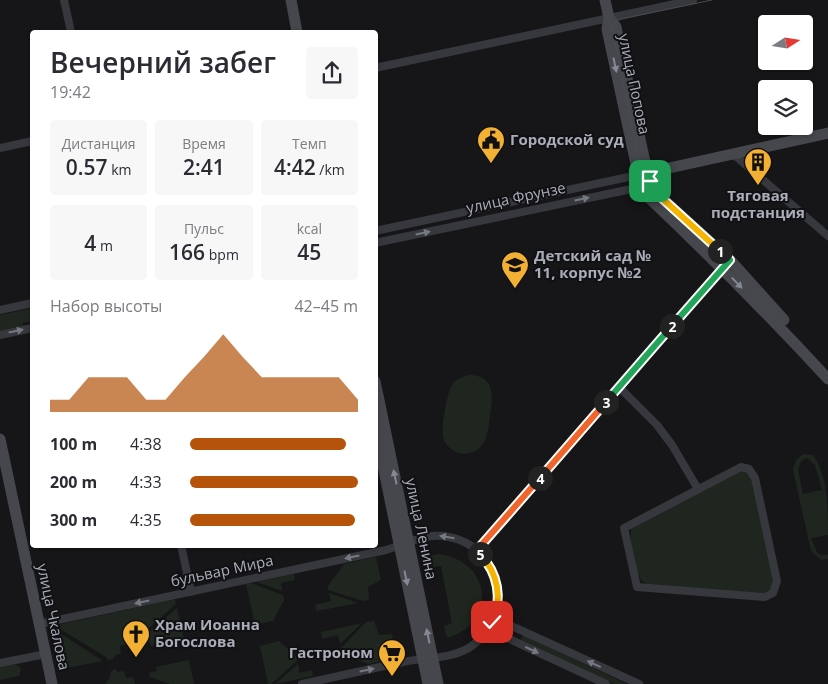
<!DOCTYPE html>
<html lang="ru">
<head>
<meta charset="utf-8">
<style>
  body { margin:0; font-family:"Open Sans",sans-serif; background:#f7f7f7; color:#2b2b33; height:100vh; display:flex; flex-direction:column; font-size:19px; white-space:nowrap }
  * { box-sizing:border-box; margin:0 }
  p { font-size:16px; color:#7c7c81 }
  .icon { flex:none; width:28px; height:28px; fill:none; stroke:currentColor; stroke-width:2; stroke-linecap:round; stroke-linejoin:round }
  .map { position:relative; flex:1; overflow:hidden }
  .panel { position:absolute; left:30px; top:30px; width:348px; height:518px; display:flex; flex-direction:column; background:#fff; border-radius:5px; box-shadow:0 1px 4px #0004 }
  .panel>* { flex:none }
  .needle { width:32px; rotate:78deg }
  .fabs { position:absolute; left:758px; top:15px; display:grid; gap:10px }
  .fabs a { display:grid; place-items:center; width:55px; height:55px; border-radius:5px; background:#fff; box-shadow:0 1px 4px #0004; font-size:25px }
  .pin { position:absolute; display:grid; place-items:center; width:42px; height:42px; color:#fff; margin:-21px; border-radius:10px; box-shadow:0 2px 8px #0006 }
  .km { position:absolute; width:25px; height:25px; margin:-12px; border-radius:50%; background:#222; color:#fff; font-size:14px; line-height:25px; text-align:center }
  .round { display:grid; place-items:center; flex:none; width:52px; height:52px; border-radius:5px; background:#f7f7f7 }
  .head { display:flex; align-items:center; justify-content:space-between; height:85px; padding:0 20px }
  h1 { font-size:28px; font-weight:600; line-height:38px }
  .metrics { display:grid; grid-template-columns:repeat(3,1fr); gap:8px; height:85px; padding:5px 20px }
  .metrics div { display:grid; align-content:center; border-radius:5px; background:#f7f7f7; text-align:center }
  .metrics b { font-size:21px; font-weight:600 }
  .metrics small { font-size:14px; font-weight:400 }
  .metrics p { font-size:14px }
  .chart { height:140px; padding:10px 20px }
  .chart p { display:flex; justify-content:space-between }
  .chart svg { width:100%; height:90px; margin-top:5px; fill:#b45309; opacity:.7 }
  ul { padding:0 20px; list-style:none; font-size:16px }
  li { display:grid; grid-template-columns:80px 60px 1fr; align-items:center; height:38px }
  li i { height:12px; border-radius:6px; background:#b45309 }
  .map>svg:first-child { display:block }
  .green { fill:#1e261f; fill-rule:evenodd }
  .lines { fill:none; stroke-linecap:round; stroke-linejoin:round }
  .street { stroke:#37383d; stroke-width:8 }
  .secondary { stroke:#45474d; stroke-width:11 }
  .tram { stroke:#4a4c52; stroke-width:1 }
  .oneway { fill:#858993 }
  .oneway2 { fill:#757881 }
  .split-1-casing { stroke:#fff; stroke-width:10 }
  .split-2-casing { stroke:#fff; stroke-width:10 }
  .split-3-casing { stroke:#fff; stroke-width:10 }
  .split-4-casing { stroke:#fff; stroke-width:10 }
  .split-5-casing { stroke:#fff; stroke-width:10 }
  .split-6-casing { stroke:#fff; stroke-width:10 }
  .split-1 { stroke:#f5b400; stroke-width:6 }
  .split-2 { stroke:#22a559; stroke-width:6 }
  .split-3 { stroke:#22a559; stroke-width:6 }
  .split-4 { stroke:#f0652b; stroke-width:6 }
  .split-5 { stroke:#f0652b; stroke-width:6 }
  .split-6 { stroke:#f5b400; stroke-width:6 }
  .labels { text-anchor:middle; stroke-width:4; stroke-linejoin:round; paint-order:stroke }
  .street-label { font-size:15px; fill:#a8adb8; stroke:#111113 }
  .poi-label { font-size:15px; font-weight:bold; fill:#a8adb8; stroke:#111113; text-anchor:start }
</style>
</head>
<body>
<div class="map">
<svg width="828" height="684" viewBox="0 0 828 684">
  <rect width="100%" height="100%" fill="#161618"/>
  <!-- green -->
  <path class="green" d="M 32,308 L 32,321 L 23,323 L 22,327 L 0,331 L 0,315 Z
    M 468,375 C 496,375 493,397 490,416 C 488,431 487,450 469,453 C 463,455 456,453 451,449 C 447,446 444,442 443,437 C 441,428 447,392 452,385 C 456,379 462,377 468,375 Z
    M 803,454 L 813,455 C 828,475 828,509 828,535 L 811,538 L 817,552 L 821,555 L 828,555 L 828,559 L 821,560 L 811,551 L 793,470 L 796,460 ZM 807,458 L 815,465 L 822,490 L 803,494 L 798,470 L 801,461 Z
    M 740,471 L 744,471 L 751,475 L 774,582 L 770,590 L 764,593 L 650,585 C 646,583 642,582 640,578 C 635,571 628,534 632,527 Z
    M 438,554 C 491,560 499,622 447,638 L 444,626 L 452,623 L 441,566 L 431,567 L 429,556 Z
    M 376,557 L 381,580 L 368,587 L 369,600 L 363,601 L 328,590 L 328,586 L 344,564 Z
    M 294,574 L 295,580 L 281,583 L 282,591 L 256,582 Z
    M 251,583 L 283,595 L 284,600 L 273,621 L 255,625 L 246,584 Z
    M 329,593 L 358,603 L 317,611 L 315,605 L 331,601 Z
    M 175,599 L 176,604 L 141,635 L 139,630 L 125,633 L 127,644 L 120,646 L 121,654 L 115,655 L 113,659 L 108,660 L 106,657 L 57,627 L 58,625 Z
    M 177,608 L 184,639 L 151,646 L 149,641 L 142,642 L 141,639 Z
    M 374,621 L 379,635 L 392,634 L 397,658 L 368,664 L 342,653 L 341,648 L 366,622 Z
    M 362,623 L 340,644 L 338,635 L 322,639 L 321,632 Z
    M 55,630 L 103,661 L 61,669 L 53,631 Z
    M 523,635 L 627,684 L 614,684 L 520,640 Z
    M 279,641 L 296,656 L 297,661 L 271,684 L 268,684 L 260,646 Z
    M 189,660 L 194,684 L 170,684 L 150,677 L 149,673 L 157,671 L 156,667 Z
    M 13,664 L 19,666 L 21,669 L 19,676 L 0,680 L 0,666 Z
    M 298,664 L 299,673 L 312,670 L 313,676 L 275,684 Z
    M 116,669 L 117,672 L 124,671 L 126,678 L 133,677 L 135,684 L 105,684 L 110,677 L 111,671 Z"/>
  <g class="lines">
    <!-- street -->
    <path class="street" d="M 64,0 L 71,32
      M 375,68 L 693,0
      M 0,148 L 32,141
      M 733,154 L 828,236
      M 375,231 L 638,175
      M 375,243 L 641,187 L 644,185
      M 0,310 L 32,303
      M 0,335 L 32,328
      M 620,388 L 657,425 L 672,445 L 698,489
      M 741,467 L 749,469 L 755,478 L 777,581 L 773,593 L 765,597 L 637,587 L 624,528 Z
      M 181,545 L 191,592
      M 477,550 L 725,265
      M 494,618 L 639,684
      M 39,624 L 386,550 C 407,544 426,532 449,537 C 500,546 515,615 473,645 C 453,660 426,657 403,662 C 369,669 336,677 302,684
      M 488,629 L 606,684
      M 0,663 L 46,654"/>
    <!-- secondary -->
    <path class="secondary" d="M 291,0 L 297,32
      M 605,0 L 609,18 L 607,29 L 641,187 L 645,194 C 708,254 769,315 828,379
      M 609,18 L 616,27 L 649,181 L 654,191 L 730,260 L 784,320
      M 642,174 L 828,133
      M 375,381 L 438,684
      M 375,427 L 428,684
      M 0,439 L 52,684"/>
    <!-- tram -->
    <path class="tram" d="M 712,0 L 621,19 L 617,21 L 612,27 L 642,174 L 649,192 L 742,280 L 828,375"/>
  </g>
  <!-- one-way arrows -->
  <defs><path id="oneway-solid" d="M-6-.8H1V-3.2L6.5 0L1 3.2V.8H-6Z" transform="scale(1.25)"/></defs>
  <g class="oneway">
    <use href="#oneway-solid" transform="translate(615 65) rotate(78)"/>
    <use href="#oneway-solid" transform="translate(737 283) rotate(46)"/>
    <use href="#oneway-solid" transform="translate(395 477) rotate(-102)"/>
    <use href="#oneway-solid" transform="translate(406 578) rotate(78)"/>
    <use href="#oneway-solid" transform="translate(428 636) rotate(-102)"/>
  </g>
  <g class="oneway2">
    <use href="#oneway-solid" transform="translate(582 199) rotate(-12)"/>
    <use href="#oneway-solid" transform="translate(423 233) rotate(-12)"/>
    <use href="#oneway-solid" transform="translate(16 331) rotate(-12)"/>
    <use href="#oneway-solid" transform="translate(447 537) rotate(-171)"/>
    <use href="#oneway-solid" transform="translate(352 557) rotate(168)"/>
    <use href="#oneway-solid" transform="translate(142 602) rotate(168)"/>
    <use href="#oneway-solid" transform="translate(532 650) rotate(25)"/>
    <use href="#oneway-solid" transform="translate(594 664) rotate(-155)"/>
    <use href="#oneway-solid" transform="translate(367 670) rotate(-12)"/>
  </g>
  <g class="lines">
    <!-- split-1 casing -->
    <g class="split-1-casing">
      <path id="split-1" d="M 650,181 L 654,191 L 720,251"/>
    </g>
    <!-- split-2 casing -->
    <g class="split-2-casing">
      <path id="split-2" d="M 672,326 L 730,260 L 720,251"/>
    </g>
    <!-- split-3 casing -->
    <g class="split-3-casing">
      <path id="split-3" d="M 606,402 L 672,326"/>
    </g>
    <!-- split-4 casing -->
    <g class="split-4-casing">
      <path id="split-4" d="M 540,478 L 606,402"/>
    </g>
    <!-- split-5 casing -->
    <g class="split-5-casing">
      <path id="split-5" d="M 480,554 L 477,550 L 540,478"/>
    </g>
    <!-- split-6 casing -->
    <g class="split-6-casing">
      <path id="split-6" d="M 480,554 C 498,573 503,599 492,622"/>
    </g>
    <!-- split-1 -->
    <use href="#split-1" class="split-1"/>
    <!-- split-2 -->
    <use href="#split-2" class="split-2"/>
    <!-- split-3 -->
    <use href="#split-3" class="split-3"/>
    <!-- split-4 -->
    <use href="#split-4" class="split-4"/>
    <!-- split-5 -->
    <use href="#split-5" class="split-5"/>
    <!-- split-6 -->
    <use href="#split-6" class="split-6"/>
  </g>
  <!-- icons -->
  <defs>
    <g id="civic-pin" transform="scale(1.4375)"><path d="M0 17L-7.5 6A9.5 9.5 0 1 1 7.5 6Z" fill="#f2b134" stroke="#111113"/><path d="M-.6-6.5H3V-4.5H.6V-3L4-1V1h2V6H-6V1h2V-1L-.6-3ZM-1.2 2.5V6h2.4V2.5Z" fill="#111"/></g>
    <g id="building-pin" transform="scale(1.4375)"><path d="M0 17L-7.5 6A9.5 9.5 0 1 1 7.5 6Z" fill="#f2b134" stroke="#111113"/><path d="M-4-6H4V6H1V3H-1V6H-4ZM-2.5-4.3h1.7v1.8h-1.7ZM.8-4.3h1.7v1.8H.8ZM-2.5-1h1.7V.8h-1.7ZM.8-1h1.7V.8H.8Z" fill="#111"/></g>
    <g id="school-pin" transform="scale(1.4375)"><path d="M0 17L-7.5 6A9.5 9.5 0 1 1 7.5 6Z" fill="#f2b134" stroke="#111113"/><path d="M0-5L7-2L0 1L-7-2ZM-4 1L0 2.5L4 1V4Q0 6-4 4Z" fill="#111"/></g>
    <g id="church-pin" transform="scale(1.4375)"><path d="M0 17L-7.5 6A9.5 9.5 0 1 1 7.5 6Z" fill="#f2b134" stroke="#111113"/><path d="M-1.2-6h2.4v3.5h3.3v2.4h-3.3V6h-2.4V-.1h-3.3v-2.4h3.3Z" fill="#111"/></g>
    <g id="supermarket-pin" transform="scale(1.4375)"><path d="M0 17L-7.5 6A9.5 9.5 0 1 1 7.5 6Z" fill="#f2b134" stroke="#111113"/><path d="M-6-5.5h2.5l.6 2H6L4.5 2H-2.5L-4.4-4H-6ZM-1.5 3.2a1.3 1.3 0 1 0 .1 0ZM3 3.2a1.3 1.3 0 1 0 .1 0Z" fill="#111"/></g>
  </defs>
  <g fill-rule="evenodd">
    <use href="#civic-pin" x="491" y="140"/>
    <use href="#building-pin" x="758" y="162"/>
    <use href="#school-pin" x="515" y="265"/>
    <use href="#church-pin" x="136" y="634"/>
    <use href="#supermarket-pin" x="392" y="653"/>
  </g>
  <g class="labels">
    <!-- street labels -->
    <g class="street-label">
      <text transform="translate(634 84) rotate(78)" y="5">улица Попова</text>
      <text transform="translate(516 198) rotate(-12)" y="5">улица Фрунзе</text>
      <text transform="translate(421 529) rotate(78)" y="5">улица Ленина</text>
      <text transform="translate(222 571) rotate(-12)" y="5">бульвар Мира</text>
      <text transform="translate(53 617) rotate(78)" y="5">улица Чкалова</text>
    </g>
    <!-- poi labels -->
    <g class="poi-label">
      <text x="510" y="145">Городской суд</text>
      <text x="758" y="201" text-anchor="middle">Тяговая<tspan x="758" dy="17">подстанция</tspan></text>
      <text x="534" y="261">Детский сад №<tspan x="534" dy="17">11, корпус №2</tspan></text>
      <text x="155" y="630">Храм Иоанна<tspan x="155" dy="17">Богослова</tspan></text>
      <text x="373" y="658" text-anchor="end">Гастроном</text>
    </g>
  </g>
</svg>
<div class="fabs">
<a><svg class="needle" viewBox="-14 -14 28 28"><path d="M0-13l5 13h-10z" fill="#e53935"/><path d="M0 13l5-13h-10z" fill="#7c7c81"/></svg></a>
<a><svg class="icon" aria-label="layers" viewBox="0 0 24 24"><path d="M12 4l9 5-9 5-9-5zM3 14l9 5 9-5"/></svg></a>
</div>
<div class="pin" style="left:650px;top:181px;background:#1e9e55"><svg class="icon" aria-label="arrive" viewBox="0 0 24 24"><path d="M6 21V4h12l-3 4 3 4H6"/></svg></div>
<div class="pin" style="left:492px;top:622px;background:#d93025"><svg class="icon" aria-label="check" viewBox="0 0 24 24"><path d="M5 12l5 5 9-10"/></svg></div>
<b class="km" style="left:720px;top:251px">1</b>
<b class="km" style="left:672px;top:326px">2</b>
<b class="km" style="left:606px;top:402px">3</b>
<b class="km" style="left:540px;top:478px">4</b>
<b class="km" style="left:480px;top:554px">5</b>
<section class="panel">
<div class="head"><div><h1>Вечерний забег</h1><p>19:42</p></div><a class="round"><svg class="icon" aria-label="share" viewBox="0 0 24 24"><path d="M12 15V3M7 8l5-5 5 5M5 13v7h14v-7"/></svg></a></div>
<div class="metrics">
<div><p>Дистанция</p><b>0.57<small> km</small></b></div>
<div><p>Время</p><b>2:41</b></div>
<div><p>Темп</p><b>4:42<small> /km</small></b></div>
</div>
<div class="metrics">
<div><b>4<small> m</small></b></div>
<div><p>Пульс</p><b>166<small> bpm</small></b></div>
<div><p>kcal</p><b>45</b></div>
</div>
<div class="chart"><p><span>Набор высоты</span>42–45 m</p>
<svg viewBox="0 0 160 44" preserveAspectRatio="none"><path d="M0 44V38L10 38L20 27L30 27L40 27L50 38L60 38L70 27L80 17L90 6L100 17L110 27L120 27L130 27L140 27L150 27L160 38V44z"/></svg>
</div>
<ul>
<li><b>100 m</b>4:38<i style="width:93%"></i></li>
<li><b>200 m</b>4:33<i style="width:100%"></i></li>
<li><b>300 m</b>4:35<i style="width:98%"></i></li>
</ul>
</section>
</div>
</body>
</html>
